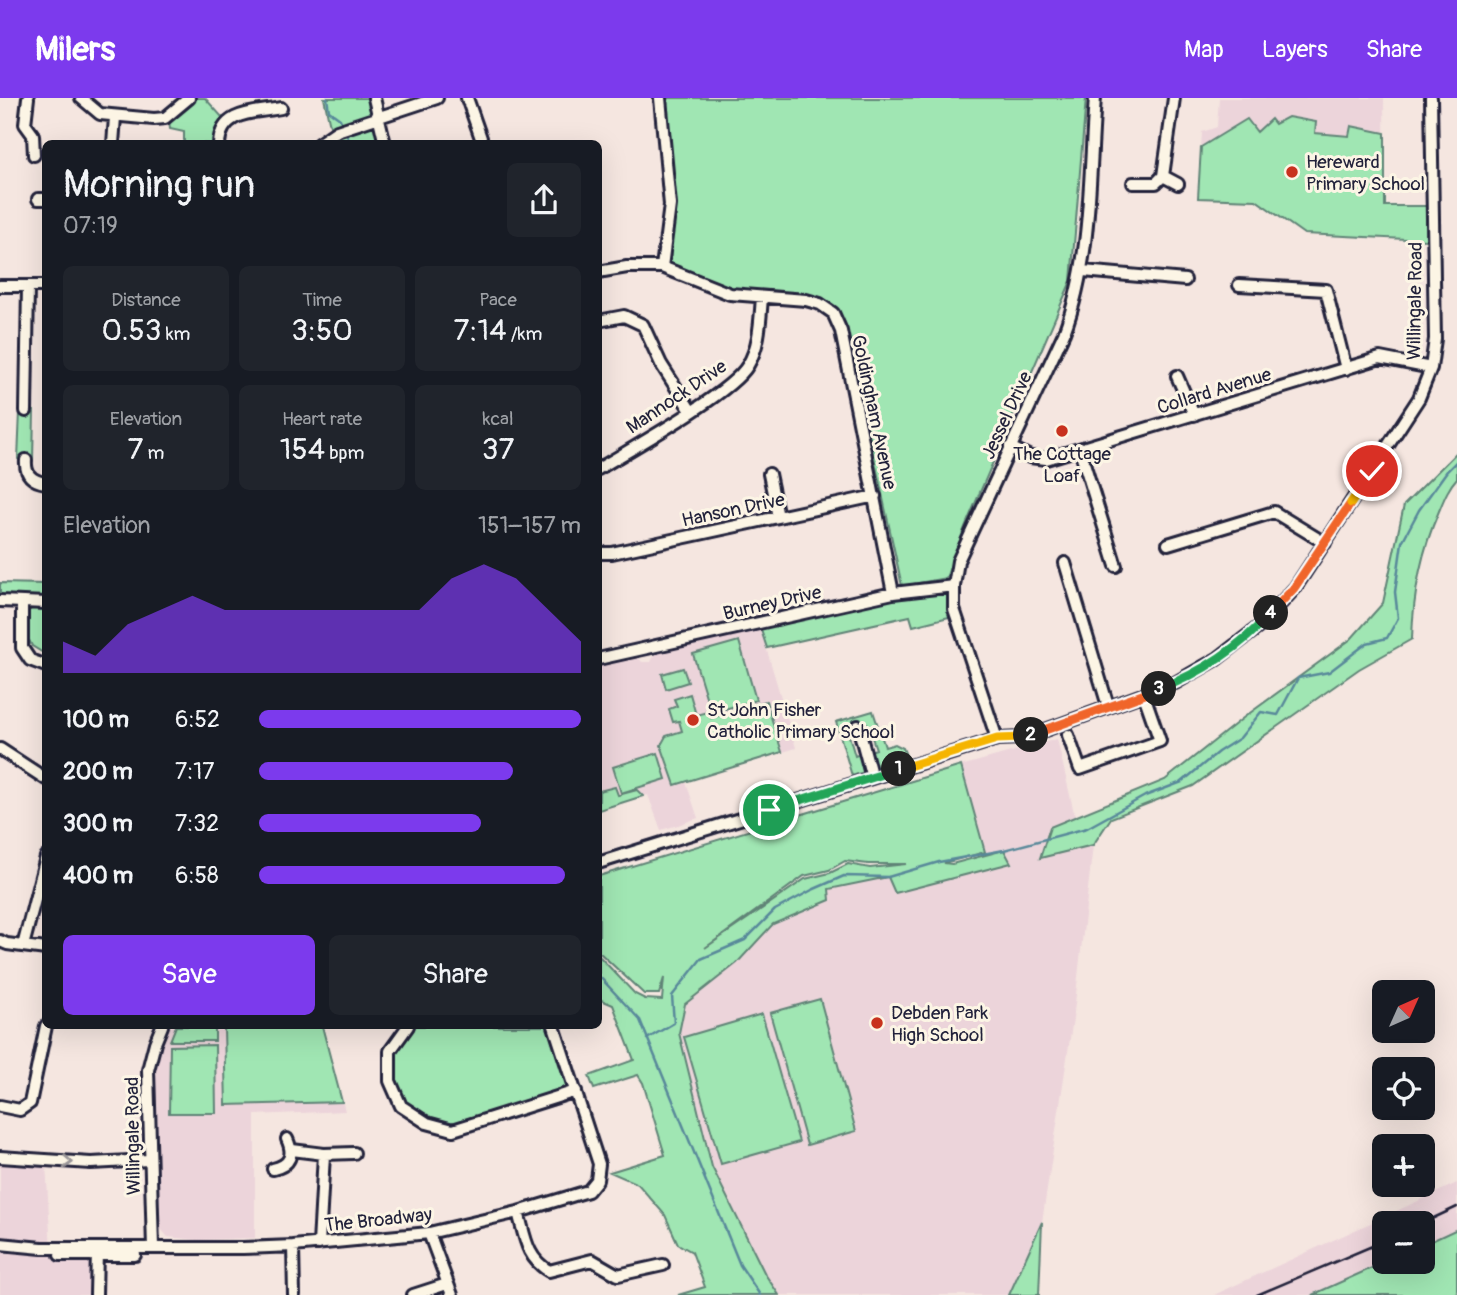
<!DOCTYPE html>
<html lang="en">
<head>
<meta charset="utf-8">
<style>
  body { margin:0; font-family:Pangolin,sans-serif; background:#20242c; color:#f1f3f6; height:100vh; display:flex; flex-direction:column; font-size:26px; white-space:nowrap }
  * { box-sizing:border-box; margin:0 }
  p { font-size:23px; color:#9ea1a6 }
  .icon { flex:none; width:38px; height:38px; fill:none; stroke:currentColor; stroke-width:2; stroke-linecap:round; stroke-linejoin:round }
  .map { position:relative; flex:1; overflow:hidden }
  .panel { position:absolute; left:42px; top:42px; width:560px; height:889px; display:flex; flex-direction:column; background:#171b24; border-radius:10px; box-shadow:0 7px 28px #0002 }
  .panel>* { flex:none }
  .needle { width:46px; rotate:45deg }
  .tools { position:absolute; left:1372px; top:882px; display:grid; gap:14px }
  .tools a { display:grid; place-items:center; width:63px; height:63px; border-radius:10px; background:#171b24; box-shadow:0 7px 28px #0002; font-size:35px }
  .pin { position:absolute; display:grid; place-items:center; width:60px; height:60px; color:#fff; margin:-30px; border:4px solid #fff; border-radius:50%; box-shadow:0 2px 7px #0007 }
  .km { position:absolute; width:35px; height:35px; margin:-18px; border-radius:50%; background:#222; color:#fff; font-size:19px; line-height:35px; text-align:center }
  .round { display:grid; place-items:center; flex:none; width:74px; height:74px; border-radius:10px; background:#20242c }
  .overview { display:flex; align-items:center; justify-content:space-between; height:119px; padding:0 21px }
  h1 { font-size:38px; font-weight:600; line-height:52px }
  .stats { display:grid; grid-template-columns:repeat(3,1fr); gap:10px; height:119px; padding:7px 21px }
  .stats div { display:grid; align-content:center; border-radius:10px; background:#20242c; text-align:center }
  .stats b { font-size:30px; font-weight:600 }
  .stats small { font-size:19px; font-weight:400 }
  .stats p { font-size:19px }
  .chart { height:196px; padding:14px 21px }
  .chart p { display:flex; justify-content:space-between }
  .chart svg { width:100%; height:126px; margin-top:7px; fill:#7c3aed; opacity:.7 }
  .action { display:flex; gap:14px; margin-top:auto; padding:14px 21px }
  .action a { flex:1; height:80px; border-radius:10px; background:#7c3aed; color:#fff; font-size:28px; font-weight:600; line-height:80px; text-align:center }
  .action a+a { background:#20242c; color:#f1f3f6 }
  ul { padding:0 21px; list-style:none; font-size:23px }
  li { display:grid; grid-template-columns:112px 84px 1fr; align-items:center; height:52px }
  li i { height:18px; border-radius:9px; background:#7c3aed }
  header { display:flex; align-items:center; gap:42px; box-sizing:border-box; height:98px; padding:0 35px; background:#7c3aed; color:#fff }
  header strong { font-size:33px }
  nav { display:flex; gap:38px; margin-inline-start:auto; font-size:24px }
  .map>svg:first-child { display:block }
  .built { fill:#ecd4da }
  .green { fill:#a0e6b3; stroke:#618477; stroke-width:2; fill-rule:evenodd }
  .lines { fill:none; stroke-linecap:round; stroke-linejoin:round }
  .stream { stroke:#59899a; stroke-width:2.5 }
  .minor-casing { stroke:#22223b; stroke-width:16 }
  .minor { stroke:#fcf5e5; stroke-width:10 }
  .rail { stroke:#22223b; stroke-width:2.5 }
  .oneway { stroke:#9a9698 }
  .split-1-casing { stroke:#fff; stroke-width:14 }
  .split-2-casing { stroke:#fff; stroke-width:14 }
  .split-3-casing { stroke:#fff; stroke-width:14 }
  .split-4-casing { stroke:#fff; stroke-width:14 }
  .split-5-casing { stroke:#fff; stroke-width:14 }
  .split-6-casing { stroke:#fff; stroke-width:14 }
  .split-1 { stroke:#22a559; stroke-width:9 }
  .split-2 { stroke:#f5b400; stroke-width:9 }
  .split-3 { stroke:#f0652b; stroke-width:9 }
  .split-4 { stroke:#22a559; stroke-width:9 }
  .split-5 { stroke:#f0652b; stroke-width:9 }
  .split-6 { stroke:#f5b400; stroke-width:9 }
  .poi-dot { fill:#c8321e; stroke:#fcf5e5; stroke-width:2.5 }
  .labels { text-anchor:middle; stroke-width:6; stroke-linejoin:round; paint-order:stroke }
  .poi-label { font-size:19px; fill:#22223b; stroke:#fcf5e5; text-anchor:start }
  .street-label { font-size:19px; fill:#22223b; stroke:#fcf5e5 }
</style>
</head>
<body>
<header>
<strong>Milers</strong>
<nav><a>Map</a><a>Layers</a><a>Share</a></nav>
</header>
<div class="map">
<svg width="1457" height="1197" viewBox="0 0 1457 1197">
  <rect width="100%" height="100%" fill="#f5e6e0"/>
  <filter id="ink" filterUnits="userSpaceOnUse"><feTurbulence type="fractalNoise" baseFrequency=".0143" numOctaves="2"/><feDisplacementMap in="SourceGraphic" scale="14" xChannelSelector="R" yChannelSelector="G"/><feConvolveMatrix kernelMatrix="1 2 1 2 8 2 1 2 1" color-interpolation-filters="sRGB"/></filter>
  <g filter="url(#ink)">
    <!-- built -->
    <path class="built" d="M 1219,0 L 1384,0 L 1385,108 L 1426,108 L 1426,142 L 1304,136 L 1256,102 L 1198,100 L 1202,34 L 1217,29 Z
      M 760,529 L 796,650 L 686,684 L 698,720 L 678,727 L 661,732 L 648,697 L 599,712 L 598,568 L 638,559 L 642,564 L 651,564 L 655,556 Z
      M 1057,641 L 1075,719 L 1050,730 L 1041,760 L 1093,747 L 1074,914 L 1042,1124 L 1009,1197 L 779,1197 L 765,1176 L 712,1069 L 679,935 L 684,906 L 737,865 L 773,826 L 830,802 L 829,791 L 888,779 L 894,795 L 1004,752 L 985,754 L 961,668 Z
      M 170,928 L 322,928 L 345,1013 L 255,1017 L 255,1140 L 197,1142 L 168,1139 L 159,1129 L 154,965 L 163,935 Z
      M 0,1061 L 46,1065 L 51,1153 L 94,1153 L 93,1197 L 0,1197 Z
      M 1457,1085 L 1457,1131 L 1423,1147 L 1423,1125 L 1384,1125 L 1385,1164 L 1312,1197 L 1214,1197 Z"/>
    <!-- green -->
    <path class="green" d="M 194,0 L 205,0 L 223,20 L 214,34 L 213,46 L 184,45 L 184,34 L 170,31 L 169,22 Z
      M 324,0 L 367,0 L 378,45 L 329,45 L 333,42 Z
      M 665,0 L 1086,0 L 1071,183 L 965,429 L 946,480 L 902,488 L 845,225 C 823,185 779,202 741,193 C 717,187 693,174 670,165 L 674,105 Z
      M 1288,19 L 1316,24 L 1315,35 L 1349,38 L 1351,28 L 1385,35 L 1385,108 L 1426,108 L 1426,142 L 1304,136 L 1256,102 L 1198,100 L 1201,49 L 1247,21 L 1257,34 L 1271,21 L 1275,26 Z
      M 20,313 L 34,313 L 33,363 L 18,361 Z
      M 1457,354 L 1457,380 C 1448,390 1444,401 1439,413 C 1421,454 1413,497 1412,541 L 1359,571 L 1193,688 L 1111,720 L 1093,747 L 1040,760 L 1050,729 L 1165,682 L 1243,620 L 1351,541 L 1383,505 L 1404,407 Z
      M 0,485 L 45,486 L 45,500 L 0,499 Z
      M 950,492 L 953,518 L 913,528 L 910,518 L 767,550 L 760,529 L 894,498 Z
      M 33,509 L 45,510 L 45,556 L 32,548 L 28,540 L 28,514 Z
      M 739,543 L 756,602 L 711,615 L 693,556 Z
      M 683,570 L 688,584 L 666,591 L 662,576 Z
      M 690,596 L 696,617 L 708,614 L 711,620 L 766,603 L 782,654 L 675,687 L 661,647 L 666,638 L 682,633 L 679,623 L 673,624 L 669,611 L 677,608 L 674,601 Z
      M 873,613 L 885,649 L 895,646 L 903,650 L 907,660 L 852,678 L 836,624 ZM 867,625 L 876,651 L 855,658 L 847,631 Z
      M 658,655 L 666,681 L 621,695 L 613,669 Z
      M 961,668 L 985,754 L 944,765 L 952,766 L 1004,752 L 1011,765 L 895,795 L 888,779 L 829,791 L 830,802 L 773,826 L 737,865 L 685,906 L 679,935 L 712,1069 L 765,1176 L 779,1197 L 678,1197 L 705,1189 L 692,1154 L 678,1146 L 665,1117 L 638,1086 L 610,1074 L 665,1057 L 643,985 L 638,977 L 594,991 L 589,978 L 634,962 L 613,907 L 599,901 L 599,858 L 635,896 L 645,901 L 662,902 L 664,880 L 659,896 L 644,896 L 599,854 L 599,778 ZM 845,763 L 868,766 L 906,766 L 870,770 L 848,766 L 830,775 L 805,781 L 705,850 L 804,778 L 829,772 Z
      M 615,689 L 618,697 L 637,692 L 643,698 L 599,712 L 599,693 Z
      M 820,901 L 856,1033 L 807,1047 L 770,915 Z
      M 762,916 L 799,1044 L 721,1066 L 684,939 Z
      M 176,928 L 215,928 L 215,943 L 170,943 Z
      M 234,928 L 322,928 L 342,1004 L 226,1007 L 224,931 Z
      M 408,928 L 554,928 L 576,993 L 453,1032 L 401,1008 L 390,983 L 390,953 Z
      M 215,947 L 216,1015 L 169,1015 L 170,948 Z
      M 1042,1124 L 1039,1197 L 1009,1197 Z
      M 1457,1131 L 1457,1197 L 1312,1197 L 1385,1164 L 1423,1164 L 1423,1147 Z"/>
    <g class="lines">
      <!-- stream -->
      <path class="stream" d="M 327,0 L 329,13 L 340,21 L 343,28
        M 345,34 L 351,46
        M 598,877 L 640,922 L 740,1167 L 760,1197
        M 647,941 L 674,925 L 672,898 L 701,861 L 745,842 L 775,812 L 812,792 L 844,778 L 888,779 L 939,764 L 1004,752 L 1087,730 L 1145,698 L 1182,684 L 1218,654 L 1240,640 L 1261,614 L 1278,617 L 1298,580 L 1329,574 L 1367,545 L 1387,540 L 1398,520 L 1395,494 L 1402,444 L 1419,412 L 1447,373 L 1457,363"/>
      <!-- minor casing -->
      <g class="minor-casing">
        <path id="minor" d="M 28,0 L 25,26 L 33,37 L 34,57
          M 81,0 L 100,16 L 154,21 L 165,20 L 189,0
          M 374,0 L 385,46
          M 467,0 L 483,46
          M 660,0 L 670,107 L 662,169
          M 113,46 L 115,19
          M 219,46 C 221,12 255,15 281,10
          M 318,46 L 337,33 L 437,0
          M 1163,78 L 1178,86
          M 1133,85 L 1156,85 L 1163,78 L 1174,0
          M 38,101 L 46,101
          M 1083,173 L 1185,182
          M 598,174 L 627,169 L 662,169 L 730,196 L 806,202 L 820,206 L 833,215 L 841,233 L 893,495
          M 1239,187 L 1326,192 L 1346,271
          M 0,188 L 46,188
          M 598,223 L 624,218 L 643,227 L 661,266 L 691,313
          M 1177,278 L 1194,317
          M 26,313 L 28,188
          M 1010,349 L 1030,359 L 1046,361 L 1380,260 L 1431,270
          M 1080,352 L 1116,468
          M 26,362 C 25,376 31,383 46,385
          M 598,371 C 631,351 732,295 748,267 C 760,247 760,222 762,199
          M 769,376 L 778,419
          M 1168,446 L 1274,414 L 1325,445
          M 598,455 L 612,455 L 875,398
          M 1065,465 L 1108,608
          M 0,503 L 46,505
          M 22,504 L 22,550 L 30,562 L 46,568
          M 598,561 L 893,495 L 954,488
          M 858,628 L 872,680
          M 1068,637 L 1080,671 L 1160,643 L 1144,597
          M 997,641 L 954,511 L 954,488 L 958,463 L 1064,235 C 1092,161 1089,78 1095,0
          M 0,651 L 46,681
          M 598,765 L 997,641 L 1023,640 L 1175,585 L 1217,561 L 1260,528 L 1295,490 L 1419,300 L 1431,270 L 1435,241 L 1431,0
          M 0,843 L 7,846 L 46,851
          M 23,848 L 46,759
          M 408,928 L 390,953 L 390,983 L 401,1008 L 427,1025 L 453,1032 L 576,993
          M 0,1008 L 20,1012 L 30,1005 L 46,928
          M 292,1052 L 324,1056 L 319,1146
          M 324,1056 L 354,1055
          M 0,1059 L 91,1065 L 149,1062
          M 273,1071 C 291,1067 294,1056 287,1041
          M 518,1114 C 525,1138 526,1160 549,1173 L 592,1162 L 618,1177 L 663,1167
          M 429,1135 L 452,1197
          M 0,1146 L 42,1150 L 243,1150 L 293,1148 L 429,1135 L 518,1114 L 588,1093 L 597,1082 L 599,1066 L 554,928
          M 293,1148 L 294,1197
          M 153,1150 L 148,972 L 155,945 L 162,928
          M 60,1157 L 135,1157
          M 96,1197 L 97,1153
          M 413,1197 L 447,1186"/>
      </g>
      <!-- minor -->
      <use href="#minor" class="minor"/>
      <!-- rail -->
      <path class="rail" d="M 1423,1125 L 1457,1109
        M 1257,1197 L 1384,1143"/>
    </g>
    <!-- one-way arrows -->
    <defs><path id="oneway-chevron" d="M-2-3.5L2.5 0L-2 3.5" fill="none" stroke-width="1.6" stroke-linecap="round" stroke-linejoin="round" transform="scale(1.75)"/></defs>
    <use class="oneway" href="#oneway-chevron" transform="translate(68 1064) rotate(3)"/>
  </g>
  <g class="lines" filter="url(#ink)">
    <!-- split-1 casing -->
    <g class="split-1-casing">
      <path id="split-1" d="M 769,712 L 899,671"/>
    </g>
    <!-- split-2 casing -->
    <g class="split-2-casing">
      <path id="split-2" d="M 899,671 L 997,641 L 1023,640 L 1031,637"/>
    </g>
    <!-- split-3 casing -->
    <g class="split-3-casing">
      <path id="split-3" d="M 1031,637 L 1159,591"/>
    </g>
    <!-- split-4 casing -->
    <g class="split-4-casing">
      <path id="split-4" d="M 1159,591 C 1200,576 1242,548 1271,515"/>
    </g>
    <!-- split-5 casing -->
    <g class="split-5-casing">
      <path id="split-5" d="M 1271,515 L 1294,490 L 1351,405"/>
    </g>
    <!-- split-6 casing -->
    <g class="split-6-casing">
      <path id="split-6" d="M 1351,405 L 1372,373"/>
    </g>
    <!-- split-1 -->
    <use href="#split-1" class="split-1"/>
    <!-- split-2 -->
    <use href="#split-2" class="split-2"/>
    <!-- split-3 -->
    <use href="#split-3" class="split-3"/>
    <!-- split-4 -->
    <use href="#split-4" class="split-4"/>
    <!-- split-5 -->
    <use href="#split-5" class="split-5"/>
    <!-- split-6 -->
    <use href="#split-6" class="split-6"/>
  </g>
  <!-- markers -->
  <g class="poi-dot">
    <circle cx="1292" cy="74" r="7"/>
    <circle cx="1062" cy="333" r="7"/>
    <circle cx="693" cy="622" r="7"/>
    <circle cx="877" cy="925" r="7"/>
  </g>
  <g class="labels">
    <!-- poi labels -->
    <g class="poi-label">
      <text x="1306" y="70">Hereward<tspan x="1306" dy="22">Primary School</tspan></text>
      <text x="1062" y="362" text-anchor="middle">The Cottage<tspan x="1062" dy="22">Loaf</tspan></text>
      <text x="707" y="618">St John Fisher<tspan x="707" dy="22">Catholic Primary School</tspan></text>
      <text x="891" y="921">Debden Park<tspan x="891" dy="22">High School</tspan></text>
    </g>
    <!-- street labels -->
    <g class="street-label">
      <text transform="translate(1414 203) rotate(-89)" y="7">Willingale Road</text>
      <text transform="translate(1214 292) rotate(-17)" y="7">Collard Avenue</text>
      <text transform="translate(676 298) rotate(-34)" y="7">Mannock Drive</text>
      <text transform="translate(875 314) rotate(78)" y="7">Goldingham Avenue</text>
      <text transform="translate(1006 317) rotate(-65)" y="7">Jessel Drive</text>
      <text transform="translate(733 411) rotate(-12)" y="7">Hanson Drive</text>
      <text transform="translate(772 504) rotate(-13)" y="7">Burney Drive</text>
      <text transform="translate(132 1038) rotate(-91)" y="7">Willingale Road</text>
      <text transform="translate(378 1121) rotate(-6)" y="7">The Broadway</text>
    </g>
  </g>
</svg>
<div class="tools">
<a><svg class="needle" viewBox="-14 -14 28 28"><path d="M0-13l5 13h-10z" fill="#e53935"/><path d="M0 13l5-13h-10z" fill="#9ea1a6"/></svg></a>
<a><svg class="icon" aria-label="locate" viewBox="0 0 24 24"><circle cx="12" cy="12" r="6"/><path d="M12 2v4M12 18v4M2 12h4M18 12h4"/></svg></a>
<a>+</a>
<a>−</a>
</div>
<div class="pin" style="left:769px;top:712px;background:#1e9e55"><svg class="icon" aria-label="arrive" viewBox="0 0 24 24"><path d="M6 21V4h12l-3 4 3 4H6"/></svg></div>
<div class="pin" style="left:1372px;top:373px;background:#d93025"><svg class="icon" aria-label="check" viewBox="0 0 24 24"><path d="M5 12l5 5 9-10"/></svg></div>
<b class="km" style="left:899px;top:671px">1</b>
<b class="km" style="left:1031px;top:637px">2</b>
<b class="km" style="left:1159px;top:591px">3</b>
<b class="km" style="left:1271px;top:515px">4</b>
<section class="panel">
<div class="overview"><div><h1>Morning run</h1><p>07:19</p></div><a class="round"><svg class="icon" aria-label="share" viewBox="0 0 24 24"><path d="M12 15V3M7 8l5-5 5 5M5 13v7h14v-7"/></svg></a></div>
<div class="stats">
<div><p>Distance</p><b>0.53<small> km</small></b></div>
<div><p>Time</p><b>3:50</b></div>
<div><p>Pace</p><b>7:14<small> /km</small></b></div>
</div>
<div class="stats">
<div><p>Elevation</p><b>7<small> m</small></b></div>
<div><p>Heart rate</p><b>154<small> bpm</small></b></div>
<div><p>kcal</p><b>37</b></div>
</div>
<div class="chart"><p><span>Elevation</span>151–157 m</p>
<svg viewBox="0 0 160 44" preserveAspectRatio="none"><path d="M0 44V33L10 38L20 27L30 22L40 17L50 22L60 22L70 22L80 22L90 22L100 22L110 22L120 11L130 6L140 11L150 22L160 33V44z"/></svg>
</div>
<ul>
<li><b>100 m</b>6:52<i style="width:100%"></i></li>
<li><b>200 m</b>7:17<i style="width:79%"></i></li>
<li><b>300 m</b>7:32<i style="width:69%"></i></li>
<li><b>400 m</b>6:58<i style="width:95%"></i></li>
</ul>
<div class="action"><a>Save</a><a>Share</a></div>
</section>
</div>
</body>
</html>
